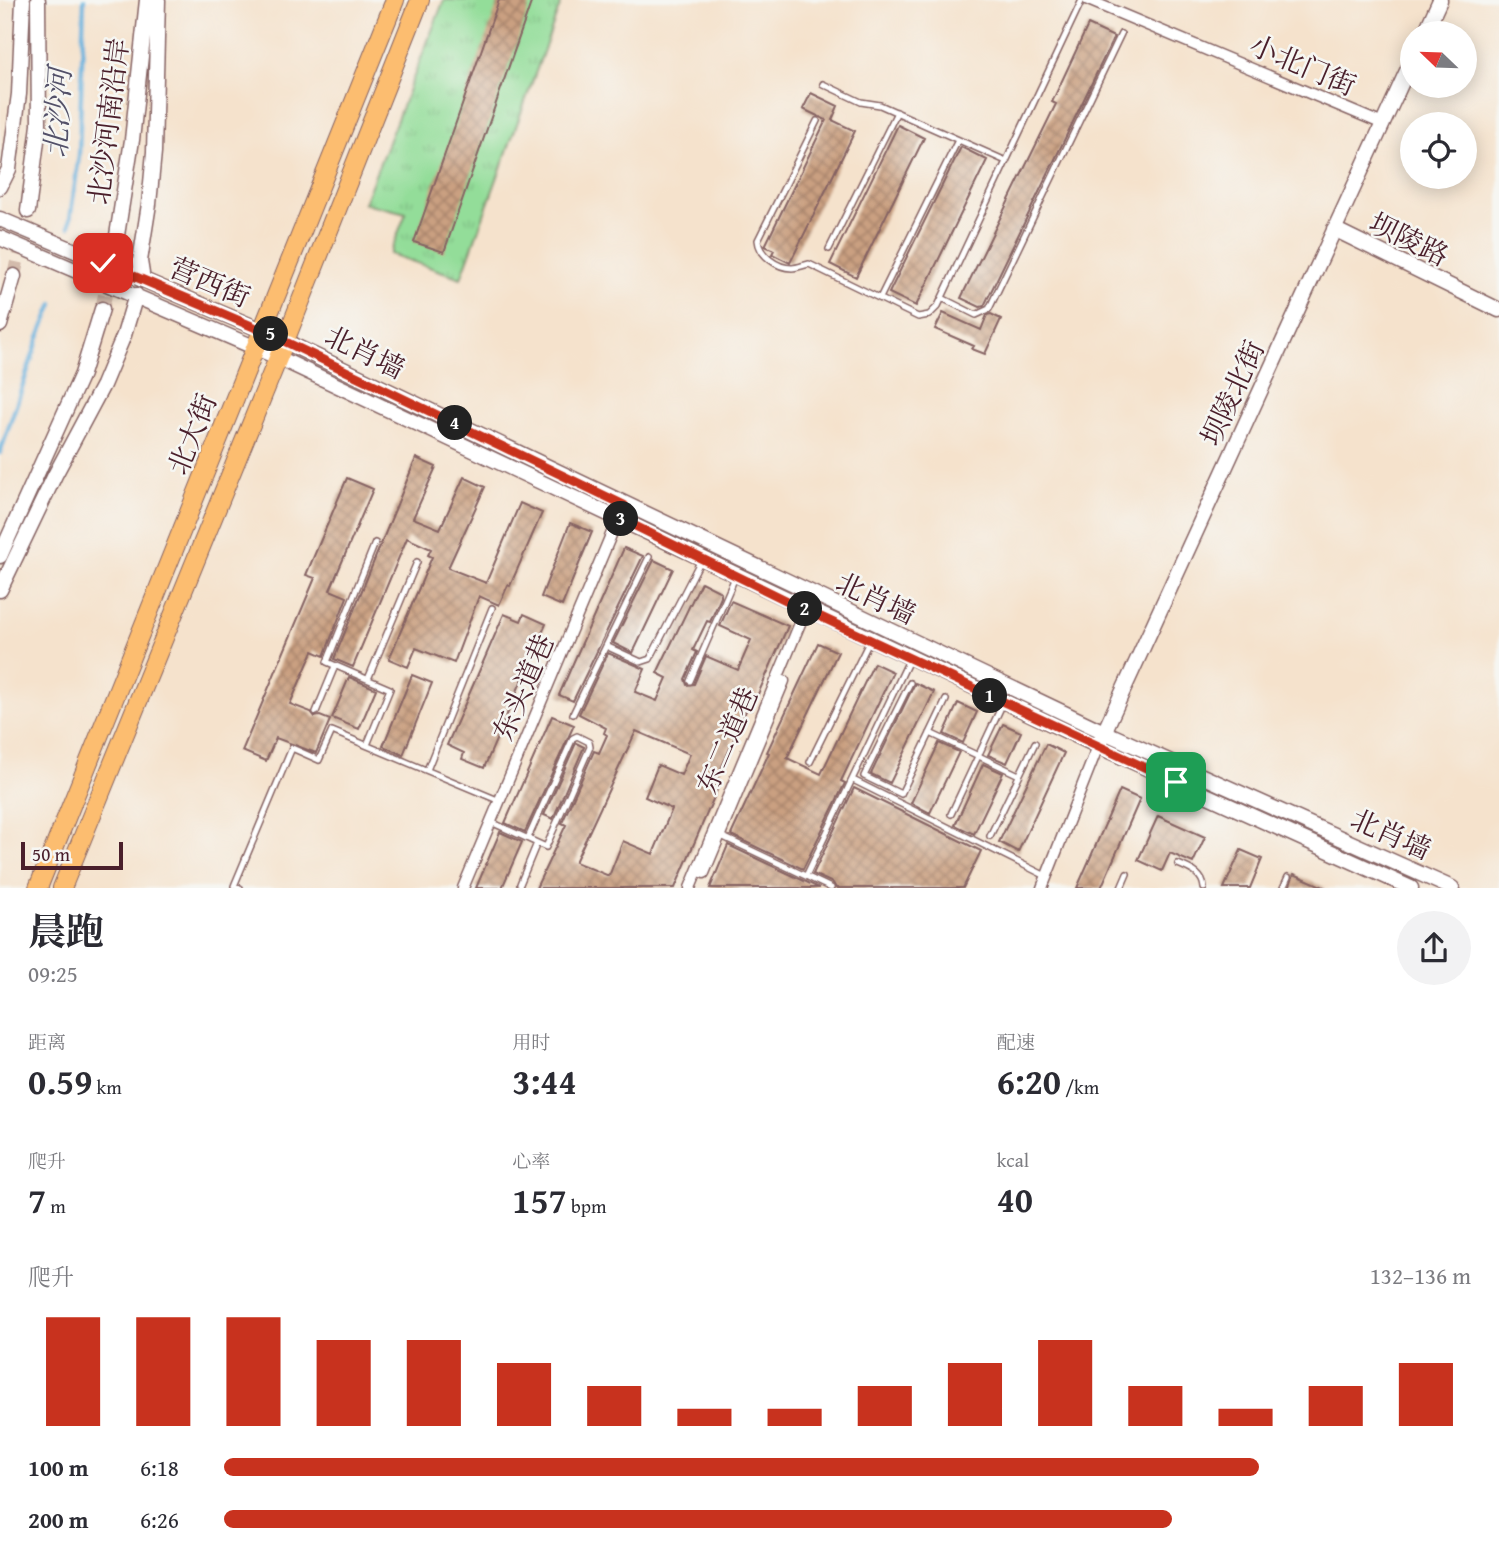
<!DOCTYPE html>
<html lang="zh">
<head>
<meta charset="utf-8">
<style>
  body { margin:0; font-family:"Gentium Book Plus","Noto Serif SC",serif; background:#f2f2f3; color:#2b2b33; height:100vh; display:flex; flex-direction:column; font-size:26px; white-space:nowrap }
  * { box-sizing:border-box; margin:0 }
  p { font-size:23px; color:#7c7c81 }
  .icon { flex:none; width:38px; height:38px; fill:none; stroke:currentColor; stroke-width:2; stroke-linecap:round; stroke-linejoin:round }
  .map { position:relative; height:888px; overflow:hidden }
  .sheet { display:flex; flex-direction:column; background:#fff; flex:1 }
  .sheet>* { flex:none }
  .needle { width:46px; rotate:293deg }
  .fabs { position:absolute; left:1400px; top:21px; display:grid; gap:14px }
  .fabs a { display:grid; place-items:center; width:77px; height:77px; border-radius:50%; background:#fff; box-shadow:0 4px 18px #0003; font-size:35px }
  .scale { position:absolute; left:21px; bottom:18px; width:102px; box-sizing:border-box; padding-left:7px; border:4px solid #4a1f2b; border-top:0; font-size:19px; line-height:24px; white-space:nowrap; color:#4a1f2b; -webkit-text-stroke:5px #f6f6f2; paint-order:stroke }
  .pin { position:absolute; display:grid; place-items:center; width:60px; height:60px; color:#fff; margin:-30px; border-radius:14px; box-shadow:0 4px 10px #0006 }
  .km { position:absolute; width:35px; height:35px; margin:-18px; border-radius:50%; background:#222; color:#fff; font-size:19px; line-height:35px; text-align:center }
  .round { display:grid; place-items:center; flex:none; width:74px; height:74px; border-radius:37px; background:#f2f2f3 }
  .overview { display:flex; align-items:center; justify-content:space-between; height:119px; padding:0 28px }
  h1 { font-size:38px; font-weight:700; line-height:52px }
  .figures { display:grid; grid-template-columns:repeat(3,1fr); gap:10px; height:119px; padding:7px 28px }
  .figures div { display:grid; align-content:center }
  .figures b { font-size:35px; font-weight:700 }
  .figures small { font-size:19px; font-weight:400 }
  .figures p { font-size:19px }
  .chart { height:196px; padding:14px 28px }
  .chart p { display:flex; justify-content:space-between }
  .chart svg { width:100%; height:126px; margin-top:7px; stroke:#c8321e; stroke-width:6 }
  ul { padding:0 28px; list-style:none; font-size:23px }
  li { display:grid; grid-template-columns:112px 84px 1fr; align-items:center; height:52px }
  li i { height:18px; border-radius:9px; background:#c8321e }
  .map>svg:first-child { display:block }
  .park { fill:url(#park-tufts); stroke:#6e7e62; stroke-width:2 }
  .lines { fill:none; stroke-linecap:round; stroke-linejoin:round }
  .stream { stroke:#63afdc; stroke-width:4.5 }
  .building { fill:url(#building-cross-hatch); fill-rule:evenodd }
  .tertiary-tunnel { stroke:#d3bbac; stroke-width:14; stroke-dasharray:14 7; stroke-linecap:butt }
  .service-casing { stroke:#866363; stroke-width:8 }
  .minor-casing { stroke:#866363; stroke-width:13 }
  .tertiary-casing { stroke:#866363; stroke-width:17 }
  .primary-casing { stroke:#866363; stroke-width:20 }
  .service { stroke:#fff; stroke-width:5 }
  .minor { stroke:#fff; stroke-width:10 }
  .tertiary { stroke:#fff; stroke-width:14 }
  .primary { stroke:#fcbd6f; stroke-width:18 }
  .route-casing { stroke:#fff; stroke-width:14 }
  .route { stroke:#c8321e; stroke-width:9 }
  .labels { text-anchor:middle; stroke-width:5; stroke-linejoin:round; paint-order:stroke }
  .street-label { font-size:28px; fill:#4a1f2b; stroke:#f6f6f2 }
  .water-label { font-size:30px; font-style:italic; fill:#535169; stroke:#f6f6f2 }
</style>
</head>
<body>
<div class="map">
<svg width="1499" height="888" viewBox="0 0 1499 888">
  <defs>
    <pattern id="park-tufts" width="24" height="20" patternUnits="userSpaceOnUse" patternTransform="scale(1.75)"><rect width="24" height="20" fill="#93dd99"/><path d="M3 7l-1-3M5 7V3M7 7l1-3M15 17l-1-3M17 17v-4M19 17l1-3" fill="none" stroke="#80bd84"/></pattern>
    <pattern id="building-cross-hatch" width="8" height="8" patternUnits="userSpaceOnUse" patternTransform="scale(1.75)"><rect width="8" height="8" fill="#caa081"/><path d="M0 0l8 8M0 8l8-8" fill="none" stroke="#a6826a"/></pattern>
  </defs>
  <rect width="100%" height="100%" fill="#f6f6f2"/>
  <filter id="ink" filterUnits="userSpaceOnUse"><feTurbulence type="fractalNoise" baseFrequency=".0143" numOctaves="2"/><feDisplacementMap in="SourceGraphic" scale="14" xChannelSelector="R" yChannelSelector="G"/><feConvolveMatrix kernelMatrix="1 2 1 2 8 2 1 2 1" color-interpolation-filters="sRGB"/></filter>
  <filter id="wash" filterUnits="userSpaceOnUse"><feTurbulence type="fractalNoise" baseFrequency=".00686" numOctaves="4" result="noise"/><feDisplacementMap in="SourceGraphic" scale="28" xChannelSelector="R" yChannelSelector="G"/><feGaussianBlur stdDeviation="1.57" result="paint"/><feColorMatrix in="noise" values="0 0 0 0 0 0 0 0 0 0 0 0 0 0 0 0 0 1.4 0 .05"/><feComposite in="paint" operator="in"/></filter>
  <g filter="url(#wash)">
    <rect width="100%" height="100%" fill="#f5e2cc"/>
    <!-- park -->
    <path class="park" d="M 444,0 L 562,0 L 461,278 L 390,254 L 406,213 L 364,203 Z"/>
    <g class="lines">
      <!-- stream -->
      <path class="stream" d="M 69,227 L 79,156 L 84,0
        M 0,453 L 38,340 L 53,304"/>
    </g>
    <g id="blocks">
      <!-- building -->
      <path class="building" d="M 499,0 L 532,0 L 444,252 L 414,242 Z
        M 1088,25 L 1114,37 L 984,306 L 980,307 L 961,298 L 1056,104 L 1052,102 Z
        M 811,93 L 838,106 L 832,120 L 855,131 L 790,263 L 772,254 L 774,250 L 765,246 L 826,120 L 803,109 Z
        M 898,125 L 924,138 L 856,277 L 830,264 Z
        M 961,147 L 987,160 L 916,306 L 889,293 Z
        M 943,313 L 981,330 L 987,315 L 991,314 L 1001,319 L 985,354 L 972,349 L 974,346 L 935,329 Z
        M 416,458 L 436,467 L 413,518 L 440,529 L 464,477 L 485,487 L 448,568 L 486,583 L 520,503 L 542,513 L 510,586 L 508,585 L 499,605 L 479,596 L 454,663 L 416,648 L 408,667 L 389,659 L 432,557 L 428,555 L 431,549 L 407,538 L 353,667 L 334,659 Z
        M 347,478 L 373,489 L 330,590 L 347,597 L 324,656 L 313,651 L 290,704 L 311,712 L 315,717 L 320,716 L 330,720 L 316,753 L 276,738 L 266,761 L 242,751 L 315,578 L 306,575 Z
        M 570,523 L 592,532 L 562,606 L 541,597 Z
        M 624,548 L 643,556 L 573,701 L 559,695 Z
        M 654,560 L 673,569 L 633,653 L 613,643 Z
        M 701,582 L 721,592 L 721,597 L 710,622 L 707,621 L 693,650 L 697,652 L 685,679 L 687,685 L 694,684 L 706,656 L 738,670 L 751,640 L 720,626 L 731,601 L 788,626 L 751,710 L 747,708 L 713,788 L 717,790 L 675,888 L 536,888 L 566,825 L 562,823 L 594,751 L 599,753 L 607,735 L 604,733 L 606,728 L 579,714 L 608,653 L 645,669 L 635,692 L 657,701 L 667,678 L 657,673 ZM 636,731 L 690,754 L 681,775 L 658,765 L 645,797 L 672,809 L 653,854 L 623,841 L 609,876 L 575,862 Z
        M 504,614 L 521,621 L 524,614 L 546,624 L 484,768 L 462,759 L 464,753 L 447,745 Z
        M 818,643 L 838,652 L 787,758 L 821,774 L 874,663 L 893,672 L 841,781 L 845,783 L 803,869 L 731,835 L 769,753 L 767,752 Z
        M 412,675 L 432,683 L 403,755 L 383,746 Z
        M 349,677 L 376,689 L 359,729 L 332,718 Z
        M 915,683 L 934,692 L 890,783 L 871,774 Z
        M 958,703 L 977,712 L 963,743 L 944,734 Z
        M 552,716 L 574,725 L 525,832 L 505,823 Z
        M 1003,724 L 1021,732 L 1007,763 L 988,755 Z
        M 576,743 L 584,747 L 553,819 L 544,815 Z
        M 939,743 L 959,752 L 930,813 L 911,803 Z
        M 1046,744 L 1064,753 L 1018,852 L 999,842 Z
        M 983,764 L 1003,773 L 974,834 L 955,825 Z
        M 854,788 L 981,851 L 963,888 L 836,888 L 833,883 L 813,874 Z
        M 1120,790 L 1140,799 L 1101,888 L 1077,888 Z
        M 1158,816 L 1205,837 L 1193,863 L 1170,853 L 1162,871 L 1138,860 Z
        M 500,832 L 522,842 L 502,888 L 476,888 Z
        M 728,845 L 819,888 L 710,888 Z
        M 1241,850 L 1262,859 L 1250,888 L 1224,888 Z
        M 1294,874 L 1326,888 L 1289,888 Z"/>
    </g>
  </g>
  <g filter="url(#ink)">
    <use href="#blocks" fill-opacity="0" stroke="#866363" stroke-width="2"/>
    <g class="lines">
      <!-- tertiary-tunnel -->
      <path class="tertiary-tunnel" d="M 14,276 L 28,211
        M 102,309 L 115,248"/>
      <!-- service casing -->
      <g class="service-casing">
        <path id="service" d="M 823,84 L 861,102 L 880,105 L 1006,161
          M 817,121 L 758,240 C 759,255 777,268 792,268 C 797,268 804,265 809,264 L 918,317 L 929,315 L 938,306 L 1082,0
          M 829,249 L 897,112
          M 880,298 L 958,140
          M 942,298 L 976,315 L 989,309 L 1121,34
          M 606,646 L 641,662 L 650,659 L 702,558
          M 368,679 L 417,562
          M 690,681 L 736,575
          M 910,683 L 864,776 L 901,794 L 946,700
          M 316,712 L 335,666
          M 573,714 L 649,557
          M 930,733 L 1019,775
          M 367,745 L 390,689 L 327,662 L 375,543
          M 810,762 L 870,640
          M 427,770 L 492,608
          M 853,780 L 1048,877
          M 951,814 L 1003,703
          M 491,822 L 546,847 L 590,747 L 589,742 L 577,736 L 573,738 L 528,838
          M 719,835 L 831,888
          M 990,836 L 1035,743
          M 1178,864 C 1189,869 1203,873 1204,888
          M 806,876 L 910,658
          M 520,884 L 537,843
          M 240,888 L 234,886 L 292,748 L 319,760 L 332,731 L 500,801
          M 1121,888 L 1127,874
          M 1283,888 L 1288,877"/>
      </g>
      <!-- minor casing -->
      <g class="minor-casing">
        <path id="minor" d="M 1088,0 L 1383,124
          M 704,873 L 784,681
          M 463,888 L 624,504
          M 690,888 L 806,609
          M 1042,888 L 1098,746"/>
      </g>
      <!-- tertiary casing -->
      <g class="tertiary-casing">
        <path id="tertiary" d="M 1425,33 L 1440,0
          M 0,187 L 9,169 L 19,94 L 23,0
          M 28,211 L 39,125 L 38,0
          M 0,219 L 261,330 L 1104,732 L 1452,888
          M 1334,229 L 1499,310
          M 0,238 L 277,357 L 1098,746 L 1411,888
          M 115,248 L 132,140 L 147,0
          M 143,280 L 140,261 L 149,204 L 154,152 L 158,0
          M 0,325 L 14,276
          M 0,556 L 82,374 L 102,309
          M 0,590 L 55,475 L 103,385 L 124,335 L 136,295
          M 1101,739 L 1412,60"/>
      </g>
      <!-- primary casing -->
      <g class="primary-casing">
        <path id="primary" d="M 38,888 L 395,0
          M 62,888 L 285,341 L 420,0"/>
      </g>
      <!-- service -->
      <use href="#service" class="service"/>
      <!-- minor -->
      <use href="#minor" class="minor"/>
      <!-- tertiary -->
      <use href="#tertiary" class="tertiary"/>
      <!-- primary -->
      <use href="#primary" class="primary"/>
    </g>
  </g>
  <g class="lines" filter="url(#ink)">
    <!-- route casing -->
    <g class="route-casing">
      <path id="route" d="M 103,263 L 261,330 L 624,505 L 619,518 L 806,610 L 1176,782"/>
    </g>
    <!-- route -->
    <use href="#route" class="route"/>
  </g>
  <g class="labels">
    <!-- street labels -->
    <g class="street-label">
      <text transform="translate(1303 65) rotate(23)" y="10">小北门街</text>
      <text transform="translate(108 121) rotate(-83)" y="10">北沙河南沿岸</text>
      <text transform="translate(1409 239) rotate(26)" y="10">坝陵路</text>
      <text transform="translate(210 282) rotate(23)" y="10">营西街</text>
      <text transform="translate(365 352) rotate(26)" y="10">北肖墙</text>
      <text transform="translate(1232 393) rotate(-65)" y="10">坝陵北街</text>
      <text transform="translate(192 434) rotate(-68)" y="10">北大街</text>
      <text transform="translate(876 598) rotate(25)" y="10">北肖墙</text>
      <text transform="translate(523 687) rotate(-67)" y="10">东头道巷</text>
      <text transform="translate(727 740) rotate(-67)" y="10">东二道巷</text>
      <text transform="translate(1391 834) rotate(24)" y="10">北肖墙</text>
    </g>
    <!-- water labels -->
    <g class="water-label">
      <text transform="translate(58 113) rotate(-87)" y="10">北沙河</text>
    </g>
  </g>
</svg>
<div class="fabs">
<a><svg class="needle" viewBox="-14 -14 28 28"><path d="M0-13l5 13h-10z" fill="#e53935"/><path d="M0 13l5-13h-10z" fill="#7c7c81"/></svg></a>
<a><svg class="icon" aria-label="locate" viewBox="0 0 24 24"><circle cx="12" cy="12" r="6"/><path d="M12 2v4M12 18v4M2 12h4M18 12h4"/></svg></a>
</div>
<div class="scale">50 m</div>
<div class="pin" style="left:1176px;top:782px;background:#1e9e55"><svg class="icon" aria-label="arrive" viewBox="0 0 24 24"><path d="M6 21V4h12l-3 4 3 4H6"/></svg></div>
<div class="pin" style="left:103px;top:263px;background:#d93025"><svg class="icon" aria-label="check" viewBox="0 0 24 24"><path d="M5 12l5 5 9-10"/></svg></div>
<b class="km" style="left:990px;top:696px">1</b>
<b class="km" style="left:805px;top:609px">2</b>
<b class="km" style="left:621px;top:519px">3</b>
<b class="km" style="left:455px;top:423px">4</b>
<b class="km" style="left:271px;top:334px">5</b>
</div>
<section class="sheet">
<div class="overview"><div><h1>晨跑</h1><p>09:25</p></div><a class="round"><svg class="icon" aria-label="share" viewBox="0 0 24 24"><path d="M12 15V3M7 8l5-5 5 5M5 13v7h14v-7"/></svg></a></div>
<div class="figures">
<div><p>距离</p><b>0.59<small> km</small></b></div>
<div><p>用时</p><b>3:44</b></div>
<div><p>配速</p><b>6:20<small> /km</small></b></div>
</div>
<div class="figures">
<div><p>爬升</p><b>7<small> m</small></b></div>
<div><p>心率</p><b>157<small> bpm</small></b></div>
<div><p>kcal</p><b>40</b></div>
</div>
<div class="chart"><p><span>爬升</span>132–136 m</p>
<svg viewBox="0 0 160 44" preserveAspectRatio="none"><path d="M5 44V6M15 44V6M25 44V6M35 44V14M45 44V14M55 44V22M65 44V30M75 44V38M85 44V38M95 44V30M105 44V22M115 44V14M125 44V30M135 44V38M145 44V30M155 44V22"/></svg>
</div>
<ul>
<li><b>100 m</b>6:18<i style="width:83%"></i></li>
<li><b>200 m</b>6:26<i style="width:76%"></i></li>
</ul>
</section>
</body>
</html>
